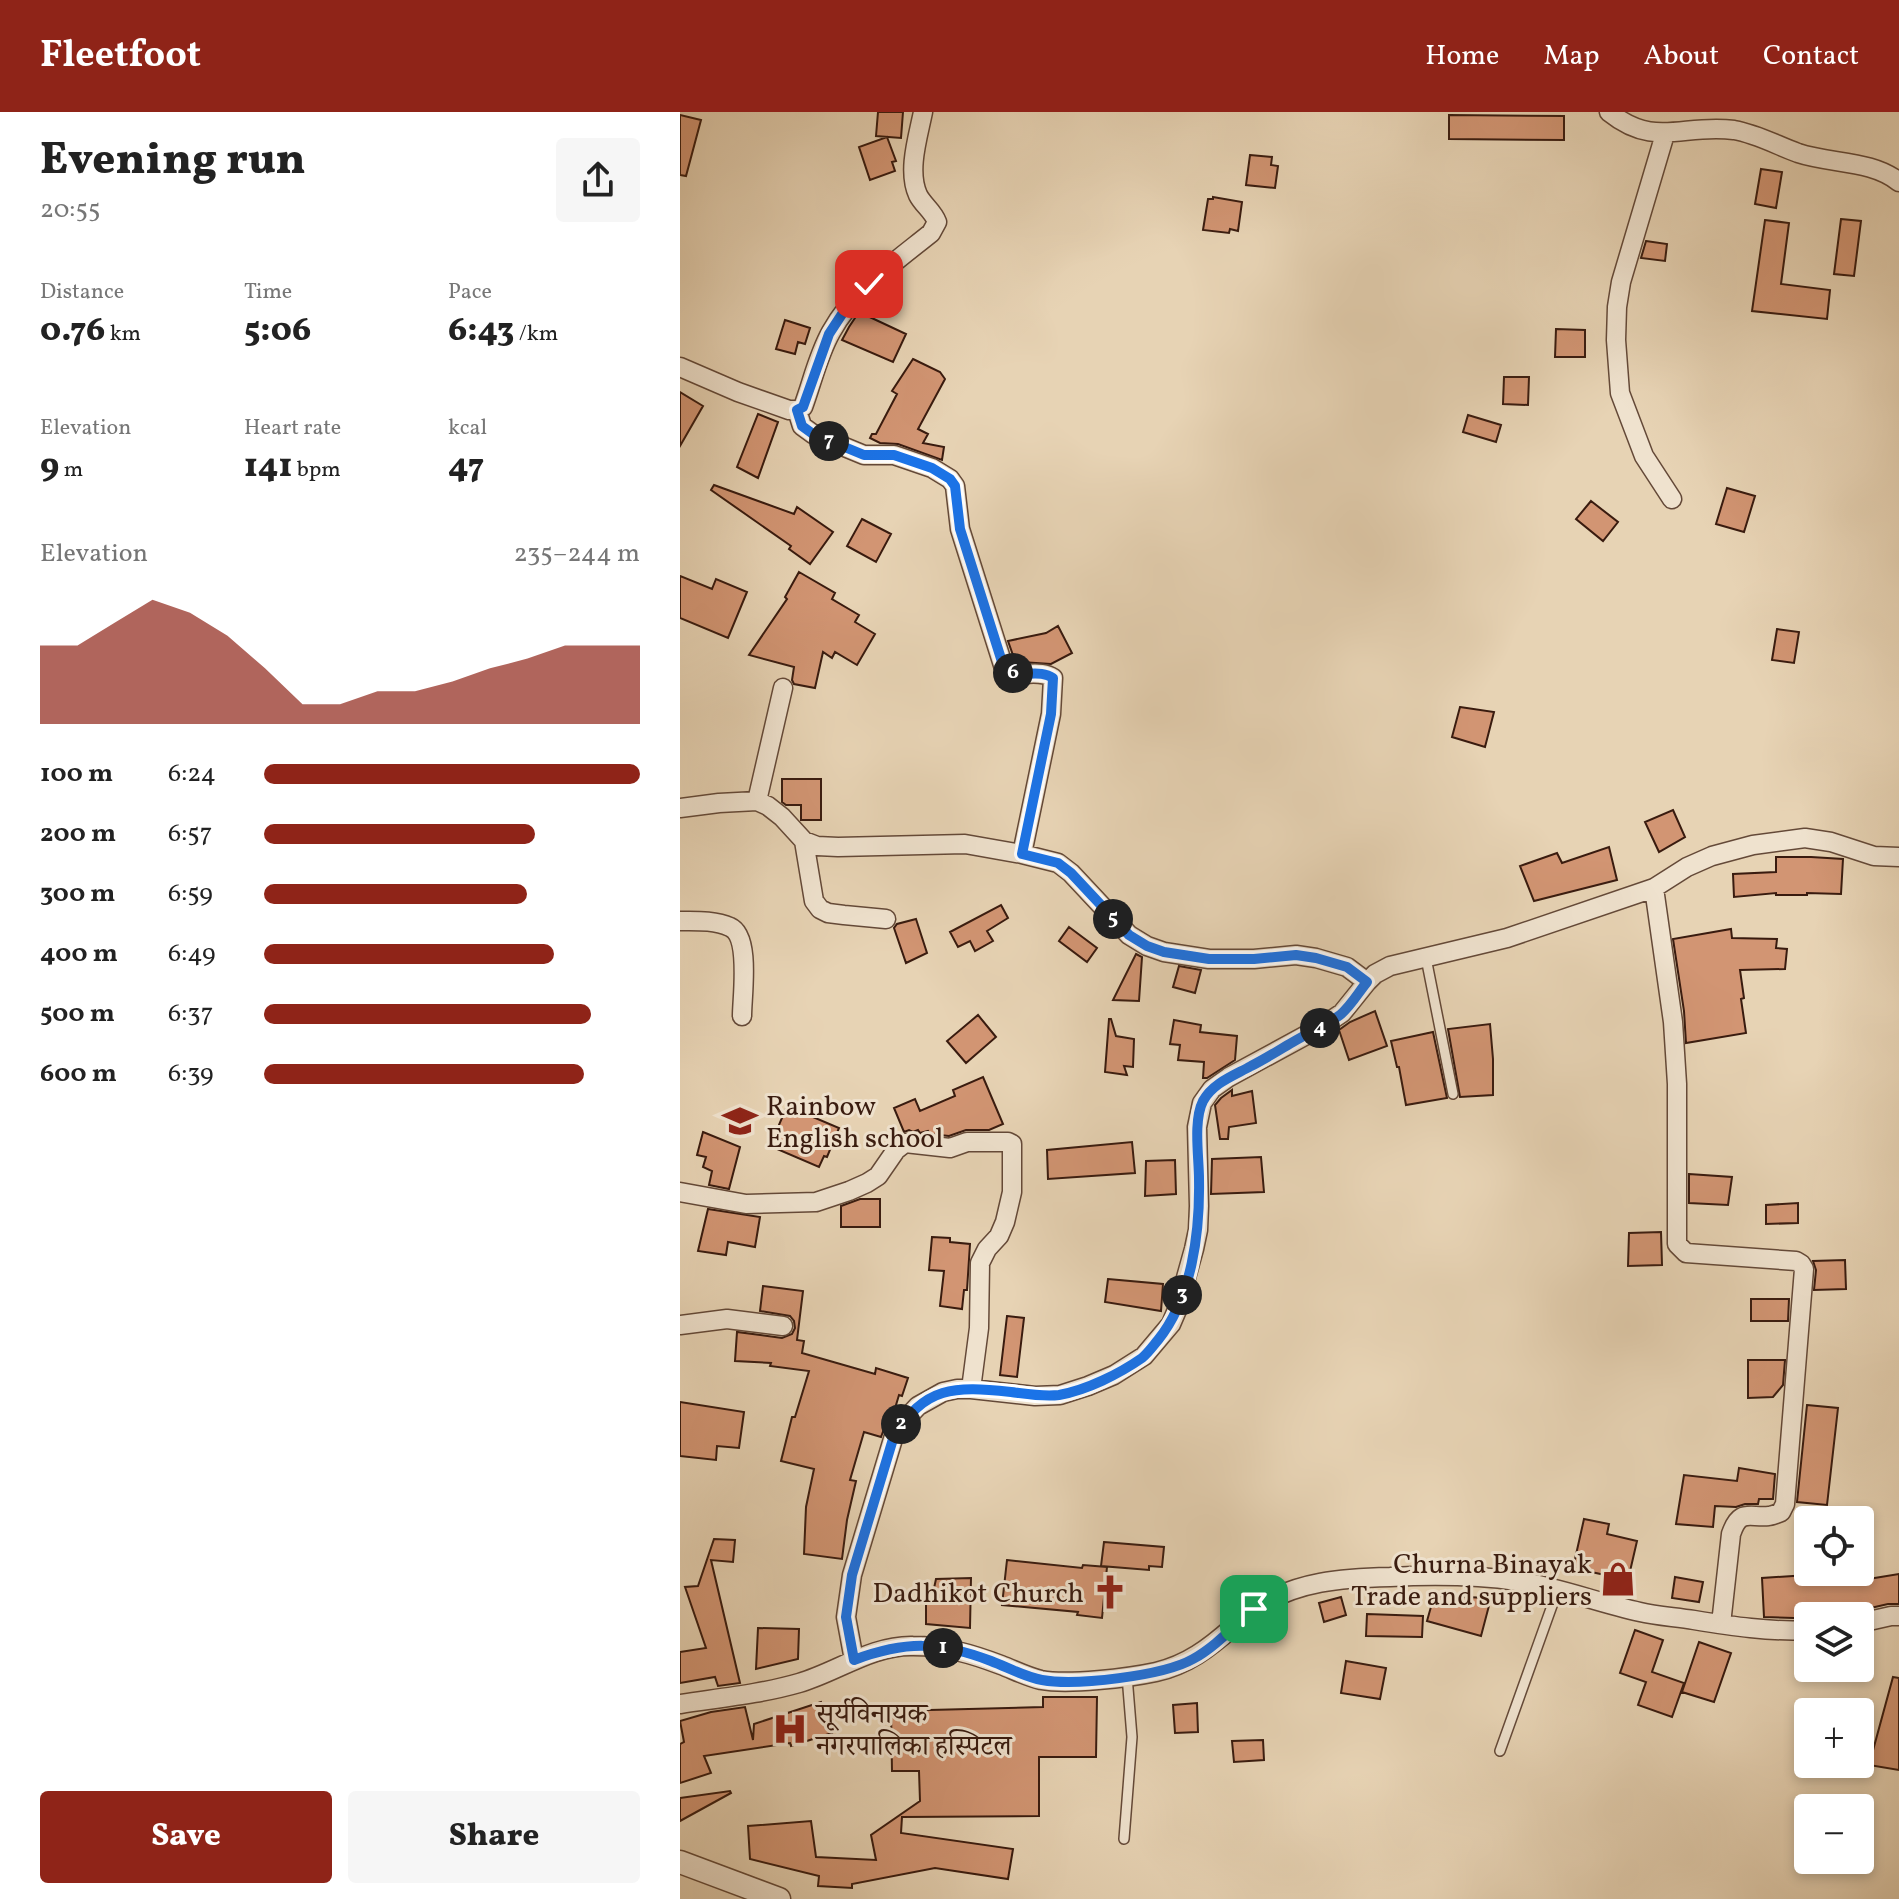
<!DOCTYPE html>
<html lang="en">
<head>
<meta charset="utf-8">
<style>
  body { margin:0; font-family:Vollkorn,"Noto Serif Devanagari",serif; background:#f6f6f6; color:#222; height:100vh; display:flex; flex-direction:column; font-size:30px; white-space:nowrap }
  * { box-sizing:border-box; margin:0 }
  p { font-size:26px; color:#767676 }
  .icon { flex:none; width:44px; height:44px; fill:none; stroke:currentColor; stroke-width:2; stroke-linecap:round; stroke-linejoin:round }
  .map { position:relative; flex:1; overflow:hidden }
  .details { display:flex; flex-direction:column; background:#fff; width:680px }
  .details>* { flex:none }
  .buttons { position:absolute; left:1114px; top:1394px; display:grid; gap:16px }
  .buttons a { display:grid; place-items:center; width:80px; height:80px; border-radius:8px; background:#fff; box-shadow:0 4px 12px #0003; font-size:40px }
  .pin { position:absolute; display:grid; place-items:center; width:68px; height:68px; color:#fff; margin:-34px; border-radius:16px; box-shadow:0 4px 12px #0006 }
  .km { position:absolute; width:40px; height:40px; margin:-20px; border-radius:50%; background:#222; color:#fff; font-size:22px; line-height:40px; text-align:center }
  .round { display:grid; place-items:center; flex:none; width:84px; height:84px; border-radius:8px; background:#f6f6f6 }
  .summary { display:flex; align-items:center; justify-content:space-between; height:136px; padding:0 40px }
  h1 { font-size:44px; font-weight:800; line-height:60px }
  .figures { display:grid; grid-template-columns:repeat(3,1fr); gap:12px; height:136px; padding:8px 40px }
  .figures div { display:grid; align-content:center }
  .figures b { font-size:34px; font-weight:800 }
  .figures small { font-size:22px; font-weight:400 }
  .figures p { font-size:22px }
  .chart { height:224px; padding:16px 40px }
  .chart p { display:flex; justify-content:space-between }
  .chart svg { width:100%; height:144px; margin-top:8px; fill:#8f2418; opacity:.7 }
  .primary-button { display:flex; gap:16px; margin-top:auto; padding:16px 40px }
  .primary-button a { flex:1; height:92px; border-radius:8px; background:#8f2418; color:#fff; font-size:32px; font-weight:800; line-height:92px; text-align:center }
  .primary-button a+a { background:#f6f6f6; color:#222 }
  ul { padding:0 40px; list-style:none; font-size:26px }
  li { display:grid; grid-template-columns:128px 96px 1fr; align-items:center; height:60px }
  li i { height:20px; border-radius:10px; background:#8f2418 }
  header { display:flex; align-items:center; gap:48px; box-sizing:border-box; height:112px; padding:0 40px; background:#8f2418; color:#fff }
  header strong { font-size:38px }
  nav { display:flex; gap:44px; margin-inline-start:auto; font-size:28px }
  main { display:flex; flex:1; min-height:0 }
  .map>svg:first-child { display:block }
  .building { fill:#d29573; stroke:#391b0f; stroke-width:2 }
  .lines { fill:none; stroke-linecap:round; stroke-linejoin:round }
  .service-casing { stroke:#644938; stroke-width:12 }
  .minor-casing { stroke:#644938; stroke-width:21 }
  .tertiary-casing { stroke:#644938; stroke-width:25 }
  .service { stroke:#efe2ce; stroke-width:9 }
  .minor { stroke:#efe2ce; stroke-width:18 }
  .tertiary { stroke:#efe2ce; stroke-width:22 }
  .route-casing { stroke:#fff; stroke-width:16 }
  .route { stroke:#1a73e8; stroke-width:10 }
  .labels { text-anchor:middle; stroke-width:6; stroke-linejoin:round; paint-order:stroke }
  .poi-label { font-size:28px; fill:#391b0f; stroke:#efe2ce; text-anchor:start }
</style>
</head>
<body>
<header>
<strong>Fleetfoot</strong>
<nav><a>Home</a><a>Map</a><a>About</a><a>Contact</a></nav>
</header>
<main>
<section class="details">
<div class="summary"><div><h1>Evening run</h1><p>20:55</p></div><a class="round"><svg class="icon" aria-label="share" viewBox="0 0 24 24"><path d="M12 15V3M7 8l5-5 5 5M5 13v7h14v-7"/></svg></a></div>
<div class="figures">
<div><p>Distance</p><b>0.76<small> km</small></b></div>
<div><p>Time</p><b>5:06</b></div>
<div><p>Pace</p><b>6:43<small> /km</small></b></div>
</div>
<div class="figures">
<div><p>Elevation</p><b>9<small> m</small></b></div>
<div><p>Heart rate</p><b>141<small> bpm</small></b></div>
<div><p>kcal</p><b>47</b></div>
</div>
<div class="chart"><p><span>Elevation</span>235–244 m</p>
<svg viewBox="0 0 160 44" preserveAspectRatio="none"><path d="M0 44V20L10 20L20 13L30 6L40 10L50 17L60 27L70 38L80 38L90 34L100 34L110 31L120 27L130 24L140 20L150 20L160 20V44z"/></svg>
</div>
<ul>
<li><b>100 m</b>6:24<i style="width:100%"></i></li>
<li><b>200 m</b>6:57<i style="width:72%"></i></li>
<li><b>300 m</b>6:59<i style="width:70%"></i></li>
<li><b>400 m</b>6:49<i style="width:77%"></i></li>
<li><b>500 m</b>6:37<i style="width:87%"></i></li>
<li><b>600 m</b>6:39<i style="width:85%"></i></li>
</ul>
<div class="primary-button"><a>Save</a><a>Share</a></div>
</section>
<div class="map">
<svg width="1219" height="1787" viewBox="0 0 1219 1787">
  <rect width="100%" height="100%" fill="#e7d3b4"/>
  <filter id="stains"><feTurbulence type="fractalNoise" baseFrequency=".0025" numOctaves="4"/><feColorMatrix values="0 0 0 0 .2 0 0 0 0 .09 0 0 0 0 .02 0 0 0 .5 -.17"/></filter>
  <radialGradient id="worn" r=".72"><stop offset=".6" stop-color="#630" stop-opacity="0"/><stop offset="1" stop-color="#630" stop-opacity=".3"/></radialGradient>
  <!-- building -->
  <path class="building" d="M 198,0 L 223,0 L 221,26 L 196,24 Z
    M 0,3 L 21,8 L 6,64 L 0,63 Z
    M 769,3 L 884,4 L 884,28 L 769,27 Z
    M 207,25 L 216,49 L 212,50 L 215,59 L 190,68 L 179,35 Z
    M 570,43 L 592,45 L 591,53 L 598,54 L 595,76 L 566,73 Z
    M 1081,57 L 1102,60 L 1096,96 L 1075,92 Z
    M 533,85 L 562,90 L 558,119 L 550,117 L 549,121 L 523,118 L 528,87 L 533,87 Z
    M 1161,107 L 1181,109 L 1174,164 L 1154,162 Z
    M 1085,108 L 1109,111 L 1101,172 L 1150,178 L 1147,207 L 1072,199 Z
    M 966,129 L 987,132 L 985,149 L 961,146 Z
    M 179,200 L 226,222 L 213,250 L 162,228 L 169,215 Z
    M 105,208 L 130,216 L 125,232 L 118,230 L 115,242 L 96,237 Z
    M 876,217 L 905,218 L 905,245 L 875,245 Z
    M 233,247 L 260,260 L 265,267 L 238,317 L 248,322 L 243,331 L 264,335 L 262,348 L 218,332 L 200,331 L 190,326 L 192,322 L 196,322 L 217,282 L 212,279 Z
    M 824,265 L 849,265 L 848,293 L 823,292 Z
    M 0,280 L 23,294 L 0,334 Z
    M 78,302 L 98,310 L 78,366 L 57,355 Z
    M 788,303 L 821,313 L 816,330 L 783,320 Z
    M 34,373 L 114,402 L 117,395 L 153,420 L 130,452 L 109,437 L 111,434 L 31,378 Z
    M 1047,376 L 1075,384 L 1064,420 L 1036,412 Z
    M 911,389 L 938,410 L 923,429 L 896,407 Z
    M 182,407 L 211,422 L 196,450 L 167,434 Z
    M 119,460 L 155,481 L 152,487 L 179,503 L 175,510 L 195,522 L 177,553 L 155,540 L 152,546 L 143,540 L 135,576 L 114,572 L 112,568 L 114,555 L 69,543 L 107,487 L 105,485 Z
    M 0,464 L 32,477 L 36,467 L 67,480 L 48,526 L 0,506 Z
    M 378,514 L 392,541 L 371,552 L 341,550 L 334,546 L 328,529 L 366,521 Z
    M 1097,517 L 1119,520 L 1114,551 L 1092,548 Z
    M 780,595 L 814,600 L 805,635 L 772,625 Z
    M 102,667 L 141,667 L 141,708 L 121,708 L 121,693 L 106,693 L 102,690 Z
    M 993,698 L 1005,725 L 979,740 L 965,710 Z
    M 929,735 L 937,768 L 854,789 L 840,754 L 877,741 L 882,751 Z
    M 1096,745 L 1131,745 L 1163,747 L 1161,782 L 1127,781 L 1127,783 L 1096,783 L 1096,781 L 1054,785 L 1053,762 L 1096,760 Z
    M 321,793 L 328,806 L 307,819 L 313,829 L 295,839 L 290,829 L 278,835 L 270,820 Z
    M 236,807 L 247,841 L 226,851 L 214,816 L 217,812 Z
    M 389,815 L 417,836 L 407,850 L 379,829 Z
    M 1051,817 L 1052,826 L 1097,827 L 1096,836 L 1107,837 L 1105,857 L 1060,858 L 1064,886 L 1061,887 L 1066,921 L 1006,931 L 1004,899 L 993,827 Z
    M 456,842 L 462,845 L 459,889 L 433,888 Z
    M 499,854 L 521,858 L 515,881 L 493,875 Z
    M 695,899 L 707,934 L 669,948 L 659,918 L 670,910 Z
    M 298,903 L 316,925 L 286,951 L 267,929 Z
    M 429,907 L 431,907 L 436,924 L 454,927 L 453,955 L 444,954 L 447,963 L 425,960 Z
    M 494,908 L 521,913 L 520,920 L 557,924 L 555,948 L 527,966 L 523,966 L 524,950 L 498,948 L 500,933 L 490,932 Z
    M 810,912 L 813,947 L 813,983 L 780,985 L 768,917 Z
    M 753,920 L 767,986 L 726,993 L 719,955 L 717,955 L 711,929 Z
    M 303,965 L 323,1012 L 309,1018 L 286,1018 L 269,1024 L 250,1022 L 248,1019 L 240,1021 L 238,1018 L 233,1020 L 229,1018 L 224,1020 L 214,996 L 235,987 L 240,999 L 275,984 L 273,978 Z
    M 552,978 L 552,984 L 572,979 L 576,1011 L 549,1015 L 548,1027 L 540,1027 L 535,993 L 541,986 Z
    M 107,994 L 159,1016 L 147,1045 L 144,1044 L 139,1055 L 90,1034 Z
    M 23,1020 L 60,1035 L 49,1077 L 29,1073 L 32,1059 L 23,1055 L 26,1045 L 17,1043 Z
    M 452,1030 L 455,1061 L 368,1067 L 367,1038 Z
    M 581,1045 L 584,1080 L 531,1082 L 532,1047 Z
    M 495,1048 L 496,1082 L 465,1084 L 466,1049 Z
    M 1009,1062 L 1052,1065 L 1048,1093 L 1009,1091 Z
    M 180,1087 L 200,1087 L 200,1115 L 161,1115 L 161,1094 Z
    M 1118,1091 L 1118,1111 L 1086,1112 L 1086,1093 Z
    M 28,1097 L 80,1105 L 75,1135 L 48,1130 L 46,1143 L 18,1139 Z
    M 981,1120 L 982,1153 L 948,1154 L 949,1121 Z
    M 252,1125 L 270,1126 L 270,1130 L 290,1132 L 287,1178 L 284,1178 L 282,1197 L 260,1194 L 264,1159 L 249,1158 Z
    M 1165,1148 L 1166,1177 L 1134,1178 L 1136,1158 L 1133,1149 Z
    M 428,1167 L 483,1172 L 481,1199 L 425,1190 Z
    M 83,1174 L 123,1179 L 117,1228 L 124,1229 L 122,1241 L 195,1262 L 196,1256 L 228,1266 L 222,1284 L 219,1283 L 213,1303 L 210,1307 L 208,1306 L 201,1325 L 184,1320 L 170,1368 L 176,1369 L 167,1408 L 162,1447 L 124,1442 L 126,1395 L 134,1357 L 101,1349 L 112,1305 L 115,1305 L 129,1259 L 90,1254 L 91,1251 L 55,1249 L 57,1220 L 102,1226 L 112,1222 L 115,1216 L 114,1209 L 110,1204 L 80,1199 Z
    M 1071,1187 L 1109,1187 L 1108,1209 L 1071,1209 Z
    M 327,1204 L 344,1206 L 337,1265 L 320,1263 Z
    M 1068,1248 L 1105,1248 L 1103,1273 L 1093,1285 L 1068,1286 Z
    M 0,1290 L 64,1300 L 59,1336 L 37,1334 L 36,1348 L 0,1344 Z
    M 1127,1293 L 1158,1296 L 1147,1393 L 1117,1390 Z
    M 1059,1356 L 1095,1362 L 1093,1387 L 1079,1387 L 1078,1392 L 1065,1392 L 1056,1395 L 1035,1394 L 1033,1415 L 996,1412 L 1004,1363 L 1057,1369 Z
    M 904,1407 L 929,1412 L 927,1422 L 957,1429 L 948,1468 L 893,1456 Z
    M 34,1427 L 55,1428 L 53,1450 L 31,1448 L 60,1571 L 38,1574 L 35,1565 L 0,1571 L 0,1540 L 26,1536 L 5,1475 L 18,1474 Z
    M 424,1430 L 484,1435 L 482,1455 L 469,1454 L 469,1458 L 421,1454 Z
    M 327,1448 L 402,1456 L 403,1453 L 427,1455 L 422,1506 L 397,1503 L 398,1500 L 322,1493 Z
    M 1128,1460 L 1170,1460 L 1170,1470 L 1219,1462 L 1219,1492 L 1208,1492 L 1160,1503 L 1119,1504 L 1119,1506 L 1114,1506 L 1084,1505 L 1082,1466 L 1128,1463 Z
    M 995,1465 L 1023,1470 L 1019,1490 L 992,1486 Z
    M 291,1466 L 290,1516 L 246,1512 L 246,1491 L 253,1481 L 256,1467 Z
    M 754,1484 L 811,1486 L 801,1524 L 747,1509 Z
    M 661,1485 L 666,1503 L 644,1510 L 639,1491 Z
    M 687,1502 L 743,1504 L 742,1525 L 686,1524 Z
    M 78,1516 L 119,1517 L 118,1547 L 76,1557 Z
    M 955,1518 L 983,1528 L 972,1560 L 1004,1571 L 992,1605 L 958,1593 L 966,1570 L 940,1561 Z
    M 1019,1530 L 1051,1541 L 1034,1590 L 1002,1580 Z
    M 666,1549 L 706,1556 L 700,1587 L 661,1581 Z
    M 1213,1565 L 1219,1566 L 1219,1658 L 1189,1653 Z
    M 363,1585 L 417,1585 L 416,1645 L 359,1645 L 359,1704 L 222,1705 L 221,1721 L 333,1737 L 328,1767 L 255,1756 L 172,1772 L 172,1776 L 138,1774 L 139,1764 L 70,1747 L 68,1714 L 131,1709 L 136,1745 L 196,1748 L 191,1723 L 240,1689 L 239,1659 L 212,1659 L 211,1599 L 363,1595 Z
    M 141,1590 L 152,1621 L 111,1634 L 110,1631 L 24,1644 L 31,1661 L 0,1671 L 0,1632 L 4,1630 L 0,1609 L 31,1600 L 65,1595 L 73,1628 L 74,1612 Z
    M 517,1591 L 518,1620 L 495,1621 L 493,1593 Z
    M 583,1628 L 584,1648 L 554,1650 L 552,1629 Z
    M 50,1679 L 51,1681 L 0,1709 L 0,1686 Z"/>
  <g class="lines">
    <!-- service casing -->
    <g class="service-casing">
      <path id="service" d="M 746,846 L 773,982
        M 820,1639 L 878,1477
        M 444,1727 L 452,1625 L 447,1564"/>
    </g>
    <!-- minor casing -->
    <g class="minor-casing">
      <path id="minor" d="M 929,0 C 975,37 1003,11 1054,18 C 1077,22 1096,33 1118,41 C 1151,52 1192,48 1219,70
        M 985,22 L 941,170 L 937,195 L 936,228 L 940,281 L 964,344 L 992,387
        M 0,255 L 58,280 L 109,298 L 117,298 L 123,295 C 132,271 138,243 151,220 C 174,178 215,150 251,121 L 257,110 C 253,99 243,93 238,83 C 227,59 238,25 243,0
        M 117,298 L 122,314 L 133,322 L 184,343 L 214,343 L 252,356 L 270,367 L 275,374 L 280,417 L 323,553 C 336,570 357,555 373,566 L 371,602 L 342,742 L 285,732 L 158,735 L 137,734 L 124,729
        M 77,689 L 103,576
        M 0,696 L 39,691 L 77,689 L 88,694 L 102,705 L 124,729 L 134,789 L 140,797 L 148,801 L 164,803 L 206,807
        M 342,742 L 378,751 L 391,761 L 449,823 L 467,834 L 484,840 L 529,847 L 574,847 L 616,843 L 636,846 L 667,855 L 687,870
        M 974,776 L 993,910 L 997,972 L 997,1132 L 1006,1141 L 1116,1149 L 1121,1152 L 1124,1157 L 1105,1392 L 1101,1400 C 1099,1401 1091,1404 1089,1404 C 1069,1406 1060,1396 1051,1422 L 1041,1512
        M 0,809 C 16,809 35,808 50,815 C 71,824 62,884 62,904
        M 0,1080 L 66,1092 L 136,1090 L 169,1079 L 187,1071 L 198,1064 L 216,1038 L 225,1031 L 270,1036 L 287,1030 L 328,1030 L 332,1032 L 332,1080 L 325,1110 L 319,1124 L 307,1137 L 300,1151 L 299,1216 L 291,1277
        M 0,1213 L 47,1207 L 103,1214
        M 1180,1511 L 1211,1504 L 1219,1504
        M 174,1548 L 166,1505 L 172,1463 L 213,1327 L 222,1311 L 238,1294 L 263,1280 L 277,1277 L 291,1277 L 355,1284 L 380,1283 L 408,1274 L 434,1263 L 464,1244 L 491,1212 L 497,1198 L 514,1137 L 518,1118 L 519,1094 L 517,1015 L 522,991 L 532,977 L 549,965 L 641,915 L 662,901 L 687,870 L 695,862 L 710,854 L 827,826 L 974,776 L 1007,755 L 1032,744 L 1073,733 L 1125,726 L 1151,730 L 1194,744 L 1219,745
        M 0,1592 C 39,1586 81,1582 119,1571 C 157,1560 192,1533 233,1534 C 265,1534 292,1542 321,1553 C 334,1558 348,1565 361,1568 C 388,1573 448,1566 476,1560 C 507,1553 529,1536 553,1515 C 560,1509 568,1501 576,1496 C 616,1469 663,1466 710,1465 C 752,1463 795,1463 837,1469 C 879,1475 918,1491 960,1500 C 977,1504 996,1505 1014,1508 C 1051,1514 1090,1520 1128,1518"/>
    </g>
    <!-- tertiary casing -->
    <g class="tertiary-casing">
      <path id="tertiary" d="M 0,1750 L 99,1787"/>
    </g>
    <!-- service -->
    <use href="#service" class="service"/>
    <!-- minor -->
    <use href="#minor" class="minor"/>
    <!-- tertiary -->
    <use href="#tertiary" class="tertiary"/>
  </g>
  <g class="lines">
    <!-- route casing -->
    <g class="route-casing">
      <path id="route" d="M 189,172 L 166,196 L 149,222 L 123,295 L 117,298 L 122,314 L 133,322 L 184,343 L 214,343 L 252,356 L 270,367 L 275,374 L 280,417 L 323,553 C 336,570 357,555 373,566 L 371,602 L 342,742 L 378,751 L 391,761 L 449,823 L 467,834 L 484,840 L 529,847 L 574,847 L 616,843 L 636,846 L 667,855 L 687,870 C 678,881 671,894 660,903 C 645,914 628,921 613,930 C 599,938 585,947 571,954 C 553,964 533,971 523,989 C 513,1009 519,1045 519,1067 C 520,1120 512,1186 478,1228 C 473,1234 468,1241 462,1246 C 439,1262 407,1278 379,1283 C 363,1285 347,1282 331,1280 C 275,1274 244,1273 213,1327 L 172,1463 L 166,1505 L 174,1548 C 225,1529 259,1529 311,1549 C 327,1555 345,1565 362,1568 C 396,1574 483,1564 513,1547 C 535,1535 554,1514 574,1497"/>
    </g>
    <!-- route -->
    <use href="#route" class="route"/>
  </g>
  <!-- icons -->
  <defs>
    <g id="school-bare" transform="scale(2.76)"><path d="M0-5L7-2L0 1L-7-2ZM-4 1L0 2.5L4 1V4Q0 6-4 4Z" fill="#8f2418" stroke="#efe2ce" stroke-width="2.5" paint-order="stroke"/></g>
    <g id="shop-bare" transform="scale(2.76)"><path d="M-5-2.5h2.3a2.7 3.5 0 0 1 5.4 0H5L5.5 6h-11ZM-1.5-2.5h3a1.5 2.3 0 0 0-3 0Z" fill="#8f2418" stroke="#efe2ce" stroke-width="2.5" paint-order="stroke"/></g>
    <g id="church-bare" transform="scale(2.76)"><path d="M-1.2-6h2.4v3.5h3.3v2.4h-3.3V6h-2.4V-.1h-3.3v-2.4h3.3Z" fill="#8f2418" stroke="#efe2ce" stroke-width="2.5" paint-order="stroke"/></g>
    <g id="hospital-bare" transform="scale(2.76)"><path d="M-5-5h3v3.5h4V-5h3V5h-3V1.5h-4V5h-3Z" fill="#8f2418" stroke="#efe2ce" stroke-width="2.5" paint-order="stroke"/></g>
  </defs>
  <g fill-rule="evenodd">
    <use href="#school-bare" x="60" y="1009"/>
    <use href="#shop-bare" x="938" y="1467"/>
    <use href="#church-bare" x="430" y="1480"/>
    <use href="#hospital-bare" x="110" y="1617"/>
  </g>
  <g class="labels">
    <!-- poi labels -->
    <g class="poi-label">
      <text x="86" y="1003">Rainbow<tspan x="86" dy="32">English school</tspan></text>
      <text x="912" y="1461" text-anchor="end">Churna Binayak<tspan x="912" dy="32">Trade and suppliers</tspan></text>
      <text x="404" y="1490" text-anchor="end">Dadhikot Church</text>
      <text x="136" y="1611">सूर्यविनायक<tspan x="136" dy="32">नगरपालिका हस्पिटल</tspan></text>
    </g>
  </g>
  <rect width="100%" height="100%" filter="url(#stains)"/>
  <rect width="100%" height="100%" fill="url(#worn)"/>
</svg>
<div class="buttons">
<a><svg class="icon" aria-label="locate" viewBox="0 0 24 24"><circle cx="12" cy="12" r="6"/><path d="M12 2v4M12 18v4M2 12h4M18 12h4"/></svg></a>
<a><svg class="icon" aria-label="layers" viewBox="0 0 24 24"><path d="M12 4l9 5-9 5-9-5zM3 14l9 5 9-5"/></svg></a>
<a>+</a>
<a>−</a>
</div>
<div class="pin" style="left:574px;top:1497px;background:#1e9e55"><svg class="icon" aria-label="arrive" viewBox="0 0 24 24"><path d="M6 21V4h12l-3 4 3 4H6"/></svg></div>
<div class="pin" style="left:189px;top:172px;background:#d93025"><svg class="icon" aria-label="check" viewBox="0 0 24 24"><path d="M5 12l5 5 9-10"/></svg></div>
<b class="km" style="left:263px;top:1536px">1</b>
<b class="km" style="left:221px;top:1312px">2</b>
<b class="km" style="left:502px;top:1183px">3</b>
<b class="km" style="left:640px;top:916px">4</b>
<b class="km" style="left:433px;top:807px">5</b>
<b class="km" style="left:333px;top:561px">6</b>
<b class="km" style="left:149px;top:329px">7</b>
</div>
</main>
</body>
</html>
